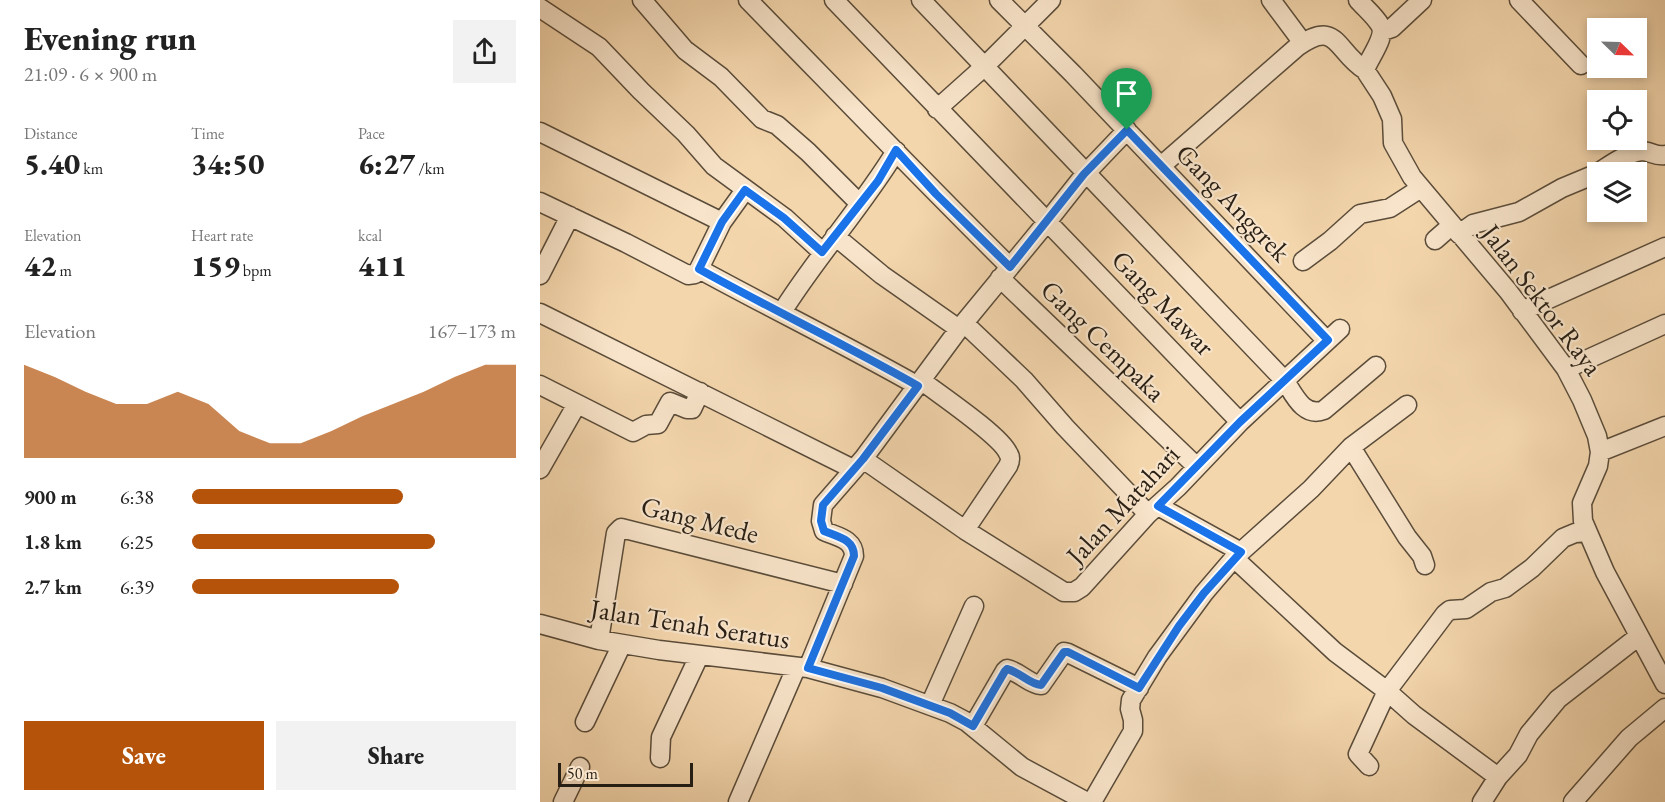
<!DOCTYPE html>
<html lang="en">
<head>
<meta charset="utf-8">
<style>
  body { margin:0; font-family:"EB Garamond",serif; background:#f2f2f2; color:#222; height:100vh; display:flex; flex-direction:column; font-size:22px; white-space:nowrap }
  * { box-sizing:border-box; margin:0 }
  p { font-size:20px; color:#767676 }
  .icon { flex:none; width:33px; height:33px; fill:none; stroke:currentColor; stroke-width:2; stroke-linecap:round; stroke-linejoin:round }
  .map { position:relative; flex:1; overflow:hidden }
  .details { display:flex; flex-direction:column; background:#fff; width:540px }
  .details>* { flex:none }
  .needle { width:39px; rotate:113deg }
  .fabs { position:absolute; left:1047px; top:18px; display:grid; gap:12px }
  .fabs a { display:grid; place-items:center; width:60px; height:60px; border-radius:0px; background:#fff; box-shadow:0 3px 9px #0003; font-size:30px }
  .scale { position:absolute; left:18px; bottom:15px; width:135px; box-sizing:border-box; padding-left:6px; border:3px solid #271e14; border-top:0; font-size:16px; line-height:21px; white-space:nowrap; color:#271e14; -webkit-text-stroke:4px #f8e4ca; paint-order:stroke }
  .pin { position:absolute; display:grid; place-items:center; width:51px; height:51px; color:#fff; margin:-62px -26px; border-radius:50% 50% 50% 0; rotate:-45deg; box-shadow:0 0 6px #0007 }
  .pin .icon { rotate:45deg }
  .round { display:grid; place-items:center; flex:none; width:63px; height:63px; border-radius:0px; background:#f2f2f2 }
  .overview { display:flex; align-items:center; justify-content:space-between; height:102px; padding:0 24px }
  h1 { font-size:33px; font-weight:800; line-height:45px }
  .figures { display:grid; grid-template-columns:repeat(3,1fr); gap:9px; height:102px; padding:6px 24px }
  .figures div { display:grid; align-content:center }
  .figures b { font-size:30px; font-weight:800 }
  .figures small { font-size:16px; font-weight:400 }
  .figures p { font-size:16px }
  .chart { height:168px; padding:12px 24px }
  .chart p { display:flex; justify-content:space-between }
  .chart svg { width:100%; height:108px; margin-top:6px; fill:#b45309; opacity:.7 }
  .action { display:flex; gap:12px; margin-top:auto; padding:12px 24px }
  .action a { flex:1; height:69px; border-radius:0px; background:#b45309; color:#fff; font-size:24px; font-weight:800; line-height:69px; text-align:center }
  .action a+a { background:#f2f2f2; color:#222 }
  ul { padding:0 24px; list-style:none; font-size:20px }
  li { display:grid; grid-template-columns:96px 72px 1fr; align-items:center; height:45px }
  li i { height:15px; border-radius:8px; background:#b45309 }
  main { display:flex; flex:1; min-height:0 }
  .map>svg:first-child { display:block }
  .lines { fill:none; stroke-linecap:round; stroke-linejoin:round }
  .minor-casing { stroke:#5a4c3a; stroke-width:21 }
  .minor { stroke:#f8e4ca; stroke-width:18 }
  .route-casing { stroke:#fff; stroke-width:12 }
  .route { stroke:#1a73e8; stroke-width:8 }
  .labels { text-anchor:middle; stroke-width:4.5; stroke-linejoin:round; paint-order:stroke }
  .street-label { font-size:27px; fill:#271e14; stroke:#f8e4ca }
</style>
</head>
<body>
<main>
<section class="details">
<div class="overview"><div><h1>Evening run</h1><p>21:09 · 6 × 900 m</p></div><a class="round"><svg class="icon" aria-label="share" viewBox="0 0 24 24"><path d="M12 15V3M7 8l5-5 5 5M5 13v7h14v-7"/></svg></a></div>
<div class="figures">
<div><p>Distance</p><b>5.40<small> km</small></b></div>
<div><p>Time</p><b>34:50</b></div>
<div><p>Pace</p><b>6:27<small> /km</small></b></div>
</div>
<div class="figures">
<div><p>Elevation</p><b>42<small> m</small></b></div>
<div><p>Heart rate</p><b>159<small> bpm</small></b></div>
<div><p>kcal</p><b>411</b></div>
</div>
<div class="chart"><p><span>Elevation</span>167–173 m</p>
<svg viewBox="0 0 160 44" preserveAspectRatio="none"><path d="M0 44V6L10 11L20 17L30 22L40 22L50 17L60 22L70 33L80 38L90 38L100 33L110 27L120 22L130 17L140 11L150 6L160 6V44z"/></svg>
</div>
<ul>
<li><b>900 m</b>6:38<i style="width:65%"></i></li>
<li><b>1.8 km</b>6:25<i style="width:75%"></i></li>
<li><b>2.7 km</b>6:39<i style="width:64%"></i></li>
</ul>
<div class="action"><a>Save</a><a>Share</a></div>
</section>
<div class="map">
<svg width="1125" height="802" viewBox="0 0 1125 802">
  <rect width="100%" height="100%" fill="#f4d6ad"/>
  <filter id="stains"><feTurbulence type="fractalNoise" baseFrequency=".00333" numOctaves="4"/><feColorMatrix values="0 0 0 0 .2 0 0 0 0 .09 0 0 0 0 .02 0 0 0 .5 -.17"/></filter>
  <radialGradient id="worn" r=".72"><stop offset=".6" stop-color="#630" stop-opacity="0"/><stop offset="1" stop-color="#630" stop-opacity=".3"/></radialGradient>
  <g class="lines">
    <!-- minor casing -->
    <g class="minor-casing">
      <path id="minor" d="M 102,0 L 145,50 L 181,77 L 222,119 L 237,125 L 268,152 L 320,204
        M 208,0 C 295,89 381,179 470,267
        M 294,0 L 700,422
        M 381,0 L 745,381 C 754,395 764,418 784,410 L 836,366
        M 459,0 L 533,74 L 787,341
        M 731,0 L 763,43
        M 818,0 C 825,8 835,16 840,25 C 847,36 829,58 825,70 L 842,96 L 852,119 L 853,143 L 872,177 L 968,291 L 1026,369 L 1042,400 L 1057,436 L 1060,452 L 1058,466 L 1042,503 L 1043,521 L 1065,572 L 1125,684
        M 979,0 L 1041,65
        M 0,8 L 59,47 L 101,91 L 146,134 L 174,166 L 245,218 L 282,252
        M 843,31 L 852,28 L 882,0
        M 397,109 L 445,66 L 511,0
        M 0,132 L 182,222
        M 621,166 L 757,47 C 798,18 795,51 825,70
        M 1059,172 C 1070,165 1088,152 1102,151 C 1110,151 1116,157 1125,155
        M 0,202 L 86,243 L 148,275 L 155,274 L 159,269 L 182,222 L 205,190
        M 919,234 L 933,224 L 979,212 L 1022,188 L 1058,173
        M 295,236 L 342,275 L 419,329
        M 895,240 L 911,226
        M 763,261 L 790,241 L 820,214 L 850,208 L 881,188
        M 159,269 C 232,309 306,345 378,386
        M 0,275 L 30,216
        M 460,278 L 656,466
        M 982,311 L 1125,247
        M 242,312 C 277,256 322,207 356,151
        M 0,313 L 313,469
        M 424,323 L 484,380 L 525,427 L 608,514
        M 1026,369 L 1125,324
        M 382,381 C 400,395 460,435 468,453 C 471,457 470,462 468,466 L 425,530
        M 0,385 L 93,432 L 106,425 L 118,424 L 130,402 L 147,409 L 152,409 L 160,392
        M 811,447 L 867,537 L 882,556 L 885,565
        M 1060,452 L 1125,426
        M 323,459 L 425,530 L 524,592 L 534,592 L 542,587 L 608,514 L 638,487 L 700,422 L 800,329
        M 0,469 L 37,404
        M 618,506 L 701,552
        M 694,558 L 795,652 L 847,691 L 874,715 L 958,777
        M 0,624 L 59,640 L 119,650 L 268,668 L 342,688 L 410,713 L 427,722 L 482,767 L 547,802
        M 59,640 L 76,533 L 81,528 L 303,584
        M 268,668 L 314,556 C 314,539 298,537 284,531 L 281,521 L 283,505 L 323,459 L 419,329 L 507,222 L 545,174 L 587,130
        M 390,705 L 434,606
        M 45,722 L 82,644
        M 433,726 L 465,671 L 467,669 C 480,672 489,684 501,685 L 524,652 L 528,653 L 599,688
        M 120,758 L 121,737 L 159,656
        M 829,766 L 818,754 L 847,691 L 905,614 L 910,610 L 926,609 L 951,592 L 965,588 L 992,568 L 1023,538 L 1035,533 L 1047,532
        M 23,802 L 40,767
        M 198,802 L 256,668
        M 552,802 L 593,731 L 593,720 L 590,709 L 591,700 L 617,657 L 664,593 L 694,558 L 771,489 L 811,447 L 867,405
        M 942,802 L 958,777 L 978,755 L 989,734 L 1018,699 L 1099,636
        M 1033,802 L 1089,738 L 1125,708"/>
    </g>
    <!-- minor -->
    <use href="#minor" class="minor"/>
  </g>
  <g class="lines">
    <!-- route casing -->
    <g class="route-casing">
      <path id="route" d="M 587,130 L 788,340 L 700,422 L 618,506 L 701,552 L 664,593 L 639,626 L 599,688 L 528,652 L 524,652 L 501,685 C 489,684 480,672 467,669 L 465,671 L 433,726 L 410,713 L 342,688 L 268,668 L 314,556 C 314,539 298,537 284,531 L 281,521 L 283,505 L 323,459 L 378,386 C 306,345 231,309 159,269 L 182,222 L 205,190 L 244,218 L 282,252 L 338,181 L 356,150 L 396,194 L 470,267 L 544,174 Z"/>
    </g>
    <!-- route -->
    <use href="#route" class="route"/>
  </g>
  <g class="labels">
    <!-- street labels -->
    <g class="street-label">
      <text transform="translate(693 203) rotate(46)" y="9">Gang Anggrek</text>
      <text transform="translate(1002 300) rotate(53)" y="9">Jalan Sektor Raya</text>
      <text transform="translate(623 303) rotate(46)" y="9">Gang Mawar</text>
      <text transform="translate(563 341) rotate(44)" y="9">Gang Cempaka</text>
      <text transform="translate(583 505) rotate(-47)" y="9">Jalan Matahari</text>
      <text transform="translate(160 520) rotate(14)" y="9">Gang Mede</text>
      <text transform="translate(150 624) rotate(9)" y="9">Jalan Tenah Seratus</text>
    </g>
  </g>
  <rect width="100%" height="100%" filter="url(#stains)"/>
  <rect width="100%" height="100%" fill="url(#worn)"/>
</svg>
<div class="fabs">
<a><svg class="needle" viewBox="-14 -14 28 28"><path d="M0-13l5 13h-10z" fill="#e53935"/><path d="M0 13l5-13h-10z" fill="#767676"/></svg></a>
<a><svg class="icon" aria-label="locate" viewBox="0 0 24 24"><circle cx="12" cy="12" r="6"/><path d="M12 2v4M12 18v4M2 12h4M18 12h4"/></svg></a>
<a><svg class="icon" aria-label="layers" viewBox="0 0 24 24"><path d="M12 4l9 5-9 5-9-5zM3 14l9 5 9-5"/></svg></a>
</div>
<div class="scale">50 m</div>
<div class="pin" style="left:587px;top:130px;background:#1e9e55"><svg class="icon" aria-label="arrive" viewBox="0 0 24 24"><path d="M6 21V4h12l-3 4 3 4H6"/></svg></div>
</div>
</main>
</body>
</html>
